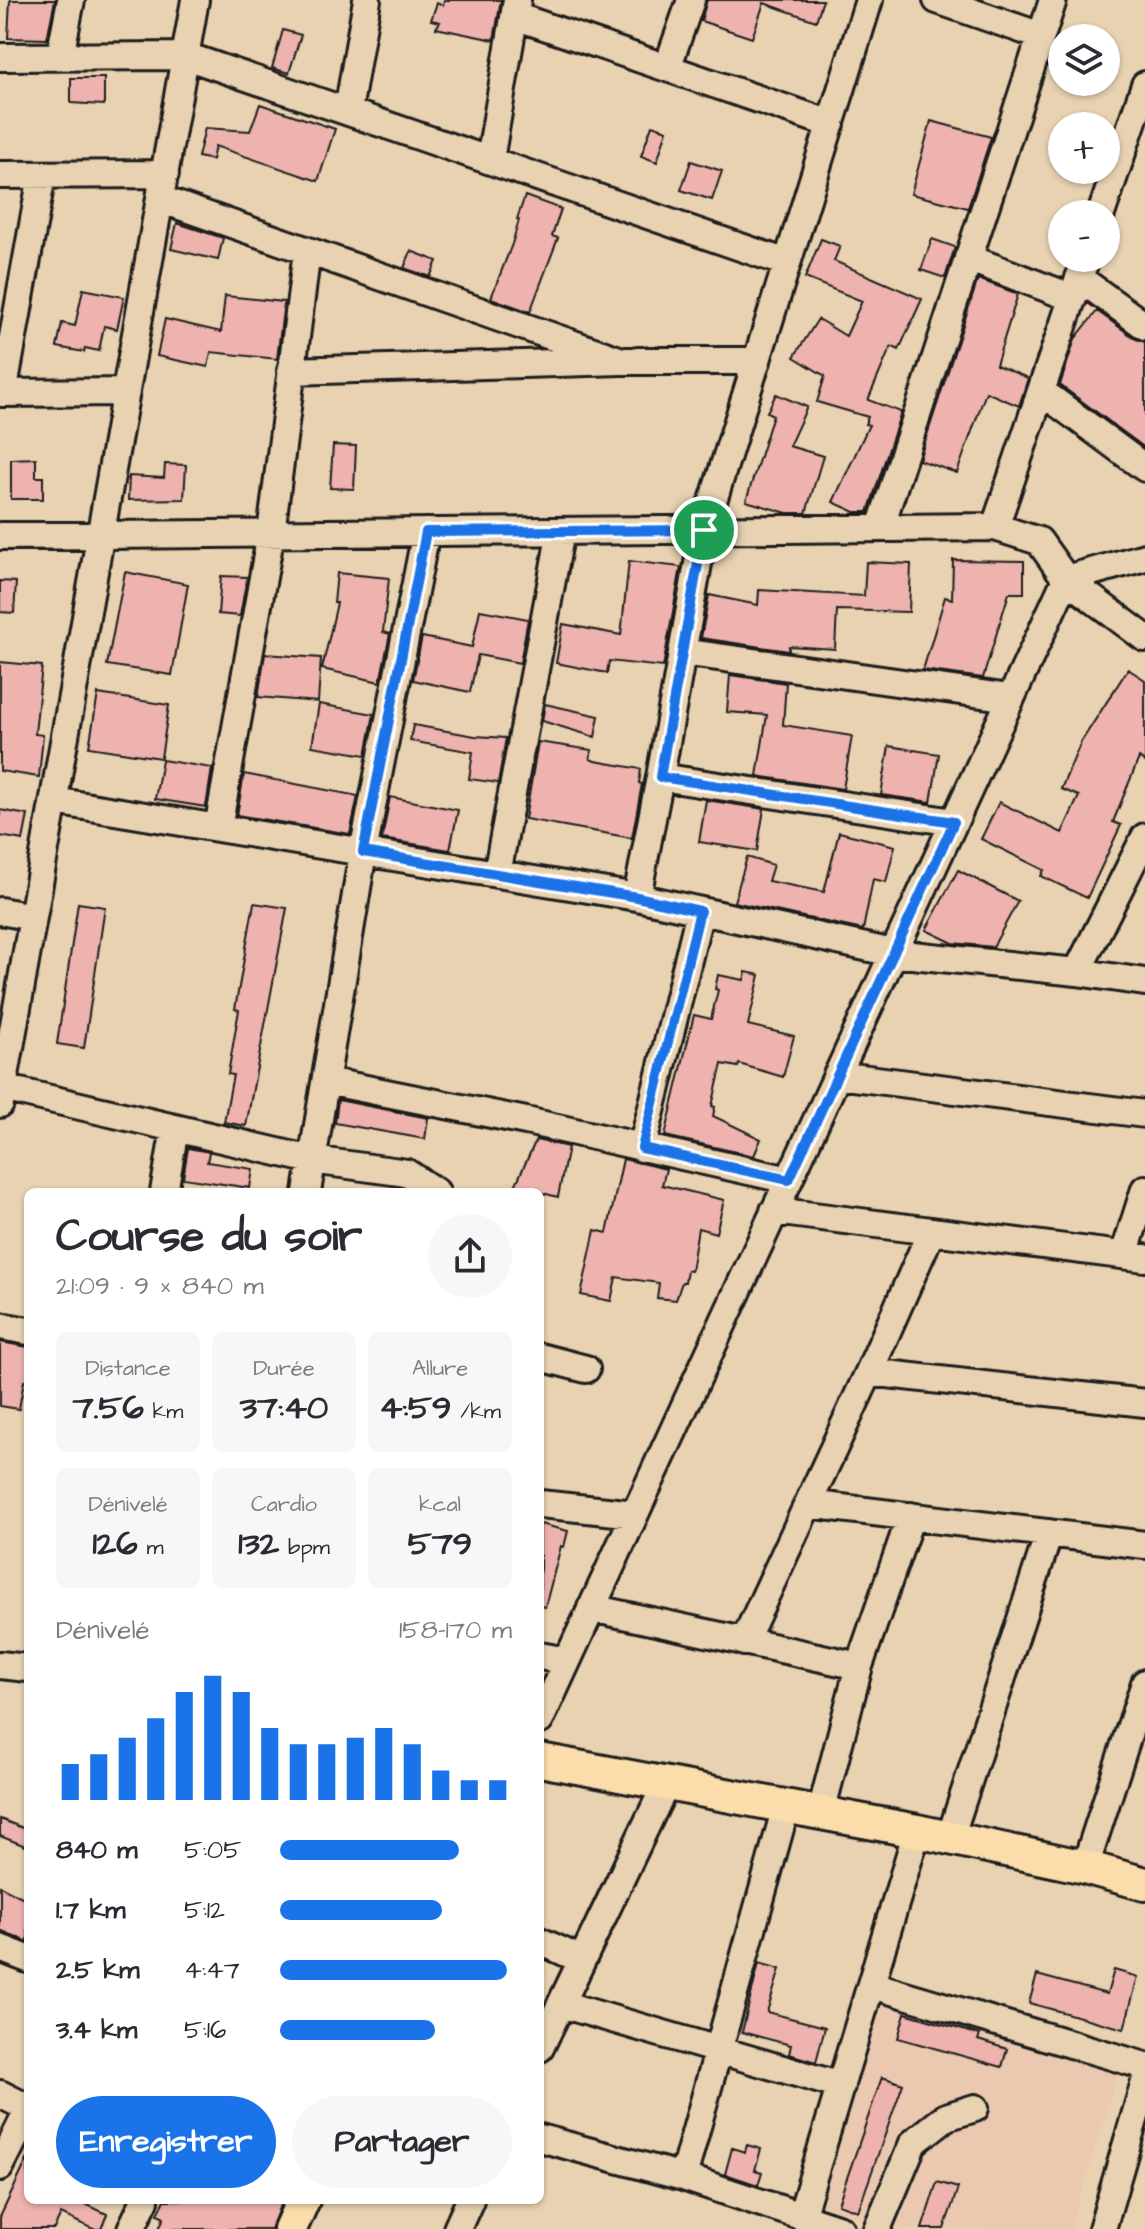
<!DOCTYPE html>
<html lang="fr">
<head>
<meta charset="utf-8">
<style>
  body { margin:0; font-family:"Architects Daughter",sans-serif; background:#f7f7f7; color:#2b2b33; height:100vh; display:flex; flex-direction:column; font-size:30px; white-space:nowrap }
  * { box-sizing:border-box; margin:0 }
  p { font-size:26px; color:#7c7c81 }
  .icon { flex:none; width:44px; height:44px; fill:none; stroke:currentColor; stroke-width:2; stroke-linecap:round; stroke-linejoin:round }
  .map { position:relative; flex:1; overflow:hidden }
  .drawer { position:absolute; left:24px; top:1188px; width:520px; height:1016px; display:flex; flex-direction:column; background:#fff; border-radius:12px; box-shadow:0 2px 6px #0004 }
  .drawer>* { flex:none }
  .tools { position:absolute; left:1048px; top:24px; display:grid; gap:16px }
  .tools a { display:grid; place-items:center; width:72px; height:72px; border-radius:50%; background:#fff; box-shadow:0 2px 6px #0004; font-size:40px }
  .pin { position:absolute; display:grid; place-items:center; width:68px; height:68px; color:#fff; margin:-34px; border:4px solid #fff; border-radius:50%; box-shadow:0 2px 8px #0007 }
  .round { display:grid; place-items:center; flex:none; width:84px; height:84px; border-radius:42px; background:#f7f7f7 }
  .overview { display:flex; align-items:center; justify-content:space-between; height:136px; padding:0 32px }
  h1 { font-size:44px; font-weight:700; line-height:60px }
  .figures { display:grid; grid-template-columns:repeat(3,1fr); gap:12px; height:136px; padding:8px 32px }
  .figures div { display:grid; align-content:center; border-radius:12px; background:#f7f7f7; text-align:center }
  .figures b { font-size:34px; font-weight:700 }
  .figures small { font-size:22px; font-weight:400 }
  .figures p { font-size:22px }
  .chart { height:224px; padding:16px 32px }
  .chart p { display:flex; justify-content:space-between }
  .chart svg { width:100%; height:144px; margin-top:8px; stroke:#1a73e8; stroke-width:6 }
  .primary-button { display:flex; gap:16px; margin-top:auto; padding:16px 32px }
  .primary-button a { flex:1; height:92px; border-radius:48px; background:#1a73e8; color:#fff; font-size:32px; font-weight:700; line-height:92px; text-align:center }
  .primary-button a+a { background:#f7f7f7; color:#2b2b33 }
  ul { padding:0 32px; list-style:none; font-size:26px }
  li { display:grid; grid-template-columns:128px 96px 1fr; align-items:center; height:60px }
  li i { height:20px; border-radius:10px; background:#1a73e8 }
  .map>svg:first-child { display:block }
  .built { fill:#eac9b0 }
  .building { fill:#eeb3af; stroke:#1c1c1c; stroke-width:2 }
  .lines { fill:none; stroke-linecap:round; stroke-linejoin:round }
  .minor-casing { stroke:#1c1c1c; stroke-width:32 }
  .major-casing { stroke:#1c1c1c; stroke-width:38 }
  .minor { stroke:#e8d2b1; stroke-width:26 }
  .major { stroke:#fbddab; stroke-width:32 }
  .route-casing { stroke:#fff; stroke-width:16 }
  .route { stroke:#1a73e8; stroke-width:10 }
</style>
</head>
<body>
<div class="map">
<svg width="1145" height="2229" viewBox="0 0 1145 2229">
  <rect width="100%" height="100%" fill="#e8d2b1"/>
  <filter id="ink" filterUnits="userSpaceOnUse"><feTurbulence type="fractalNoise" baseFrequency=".0125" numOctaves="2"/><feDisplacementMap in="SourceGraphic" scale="16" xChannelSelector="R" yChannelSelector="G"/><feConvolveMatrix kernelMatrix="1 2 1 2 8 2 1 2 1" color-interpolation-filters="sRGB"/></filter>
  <g filter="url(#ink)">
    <!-- built -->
    <path class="built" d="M 882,2003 L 1118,2073 L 1070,2229 L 895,2229 L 821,2207 Z"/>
    <!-- building -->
    <path class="building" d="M 10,0 L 55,0 L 47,39 L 8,38 Z
      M 444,0 L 501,0 L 494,40 L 436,28 L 440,22 L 431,20 L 437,3 L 443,5 Z
      M 707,0 L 823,0 L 816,21 L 764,3 L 752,38 L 701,21 Z
      M 283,30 L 301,35 L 289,73 L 272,68 Z
      M 71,78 L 104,78 L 104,105 L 71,103 Z
      M 260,104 L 335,129 L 318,181 L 215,146 L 212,160 L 198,157 L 205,128 L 250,131 Z
      M 931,121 L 991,137 L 968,208 L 911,194 Z
      M 652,125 L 667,130 L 657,162 L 641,156 Z
      M 691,161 L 722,171 L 712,200 L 681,190 Z
      M 525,196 L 561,209 L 552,236 L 558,238 L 530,312 L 491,298 L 512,244 L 519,220 L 517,219 Z
      M 177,223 L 223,238 L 218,260 L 171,249 Z
      M 821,239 L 840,246 L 834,261 L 922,299 L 899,350 L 891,346 L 868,400 L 901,412 L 868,512 L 855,512 L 833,502 L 869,425 L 865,424 L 868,417 L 817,402 L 825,376 L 794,357 L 818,319 L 846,336 L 862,301 L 805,278 Z
      M 932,239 L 955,247 L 945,278 L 921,270 Z
      M 411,251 L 437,261 L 430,277 L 404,268 Z
      M 978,279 L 1018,294 L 996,365 L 1028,378 L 1019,406 L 986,392 L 957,473 L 919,460 Z
      M 83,289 L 124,297 L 117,329 L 104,326 L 99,351 L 85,348 L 84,352 L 57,347 L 62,323 L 75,326 Z
      M 225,296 L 284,302 L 277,359 L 211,352 L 208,367 L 157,356 L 165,319 L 221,332 Z
      M 1097,311 L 1136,339 L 1145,342 L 1145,448 L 1060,385 L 1075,339 Z
      M 776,394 L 807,407 L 789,446 L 823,456 L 806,513 L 787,513 L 746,501 L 773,415 L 767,412 Z
      M 333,445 L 356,446 L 354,489 L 330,488 Z
      M 36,458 L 36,477 L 43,477 L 43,499 L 11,499 L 11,459 Z
      M 165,464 L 186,465 L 184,499 L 128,500 L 129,476 L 164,478 Z
      M 953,560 L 1024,561 L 1024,593 L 1009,593 L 983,678 L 923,670 L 945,597 L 952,599 Z
      M 629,561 L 681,567 L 663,667 L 609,661 L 607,673 L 556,663 L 563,624 L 621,635 Z
      M 866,562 L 911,564 L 909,612 L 837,610 L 835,649 L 789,646 L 789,651 L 701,638 L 709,595 L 758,605 L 759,590 L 864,596 Z
      M 125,572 L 188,584 L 172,675 L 107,665 Z
      M 337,573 L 389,578 L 383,632 L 390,634 L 380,682 L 322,669 L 337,603 L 334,603 Z
      M 221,576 L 247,577 L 240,616 L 218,614 Z
      M 0,581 L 16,582 L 14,613 L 0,612 Z
      M 480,610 L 528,619 L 520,663 L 478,655 L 470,692 L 413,680 L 422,637 L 472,647 Z
      M 265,654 L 321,658 L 318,702 L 258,697 Z
      M 0,662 L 42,666 L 35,734 L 43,735 L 39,777 L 0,771 Z
      M 1128,669 L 1145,680 L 1145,762 L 1139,758 L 1113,822 L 1121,825 L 1087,898 L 1041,876 L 1044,870 L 981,839 L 999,802 L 1062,833 L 1079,796 L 1061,789 L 1081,742 Z
      M 730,675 L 786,683 L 783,725 L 852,736 L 843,789 L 757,776 L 767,715 L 727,712 Z
      M 98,694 L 169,705 L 161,758 L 89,747 Z
      M 319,704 L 374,714 L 366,755 L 312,746 Z
      M 545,704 L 599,716 L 595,737 L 542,721 Z
      M 413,725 L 475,736 L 506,738 L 498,783 L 469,779 L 473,752 L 410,741 Z
      M 538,742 L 592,750 L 590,759 L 595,761 L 641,769 L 639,783 L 642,784 L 632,838 L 525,819 Z
      M 889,746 L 939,754 L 931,802 L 881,795 Z
      M 162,760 L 212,768 L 206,807 L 155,799 Z
      M 244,774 L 358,796 L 350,834 L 237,815 Z
      M 390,797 L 458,810 L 450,850 L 382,839 Z
      M 706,800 L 764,809 L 757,851 L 699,842 Z
      M 0,810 L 28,815 L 23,840 L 0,836 Z
      M 839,832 L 895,846 L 886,882 L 873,879 L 863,930 L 734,902 L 747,857 L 773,865 L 768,881 L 824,892 Z
      M 958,870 L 1018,901 L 993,947 L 953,943 L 926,930 Z
      M 78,903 L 105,907 L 84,1048 L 57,1044 Z
      M 254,903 L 287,908 L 246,1126 L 224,1122 L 233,1075 L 228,1074 L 239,1010 L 235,1009 Z
      M 746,972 L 760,975 L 748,1025 L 794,1036 L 783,1077 L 739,1064 L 738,1067 L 722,1064 L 712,1106 L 715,1107 L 713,1116 L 761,1139 L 754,1156 L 665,1136 L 694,1015 L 711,1019 L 718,990 L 715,989 L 718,975 L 744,980 Z
      M 338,1100 L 428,1118 L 425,1139 L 335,1123 Z
      M 536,1140 L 568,1147 L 558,1197 L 515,1186 Z
      M 188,1148 L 209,1152 L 207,1162 L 253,1169 L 250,1188 L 183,1178 Z
      M 623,1159 L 666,1169 L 662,1185 L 724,1200 L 716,1233 L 698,1228 L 691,1271 L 687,1270 L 685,1282 L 682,1282 L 676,1300 L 657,1298 L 659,1283 L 616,1277 L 611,1301 L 581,1295 L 595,1230 L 607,1233 Z
      M 0,1342 L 28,1347 L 28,1382 L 24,1381 L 19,1409 L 0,1406 Z
      M 540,1524 L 568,1531 L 564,1547 L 561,1546 L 545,1607 L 540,1606 Z
      M 0,1819 L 28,1830 L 28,1847 L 0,1836 Z
      M 0,1886 L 28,1900 L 28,1942 L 0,1930 Z
      M 759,1963 L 780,1969 L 767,2012 L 825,2027 L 816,2062 L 789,2054 L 791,2045 L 742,2032 Z
      M 1114,1970 L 1138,1977 L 1124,2029 L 1029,2003 L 1037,1975 L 1107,1994 Z
      M 905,2013 L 980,2035 L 978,2040 L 1007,2049 L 1002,2067 L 898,2038 Z
      M 882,2077 L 903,2084 L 858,2211 L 838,2204 Z
      M 747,2145 L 761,2149 L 755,2170 L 762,2172 L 758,2185 L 725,2174 L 732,2148 L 745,2152 Z
      M 28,2158 L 28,2200 L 77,2200 L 107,2214 L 101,2229 L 93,2229 L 61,2214 L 54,2229 L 0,2229 L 0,2217 Z
      M 937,2182 L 958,2188 L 944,2229 L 922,2229 Z
      M 165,2200 L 282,2200 L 271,2229 L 159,2229 L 164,2217 L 158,2214 Z"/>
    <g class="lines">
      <!-- minor casing -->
      <g class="minor-casing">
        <path id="minor" d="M 869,0 L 704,530 L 660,777 L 954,822
          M 937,0 L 1041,36
          M 515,16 L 831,124
          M 60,56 L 71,0
          M 0,57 L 186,56 L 787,263
          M 667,68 L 691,0
          M 348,111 L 367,0
          M 490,160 L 517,0
          M 0,175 L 165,174
          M 160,199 L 622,361
          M 1101,214 L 1145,85
          M 968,258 L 1073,298
          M 1079,278 L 1145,326
          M 291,371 L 622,361 L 757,361
          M 1041,391 L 1145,468
          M 0,393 L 126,392
          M 3,393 L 42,175
          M 995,527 L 1086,258
          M 880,528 L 1053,0
          M 0,536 L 995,527 L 1039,541 L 1066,579 L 1145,638
          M 682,652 L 1010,698
          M 54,801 L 637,897 L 893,953 L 1077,972 L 1145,982
          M 218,828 L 271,533 L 307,251
          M 497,874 L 561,531
          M 637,897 L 660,777
          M 0,911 L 33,917
          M 1077,972 L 1145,837
          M 837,1075 L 1145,1114
          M 326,1081 L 526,1121 L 789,1180
          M 3,1088 L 312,1160 L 407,1173 L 436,1192
          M 0,1104 L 195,0
          M 642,1148 L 700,911
          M 164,1192 L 175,1128
          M 307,1192 L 363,852 L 426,532
          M 774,1211 L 1145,1258
          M 1124,1255 L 1145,1189
          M 0,1326 L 28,1331
          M 540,1357 L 586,1369
          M 869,1372 L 1145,1403
          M 540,1504 L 635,1514
          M 808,1504 L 1145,1545
          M 591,1608 L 859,1666
          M 744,1642 L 869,1372 L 931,1232
          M 540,1656 L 567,1661
          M 0,1665 L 28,1668
          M 540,1720 L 1066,579 L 1145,557
          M 821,1812 L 859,1666 L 911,1516
          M 950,1838 L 1049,1533
          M 1085,1867 L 1145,1683
          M 540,1941 L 582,1960
          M 0,1948 L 28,1959
          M 872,1985 L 1145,2066
          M 561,2004 L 841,2086
          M 540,2048 L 667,1782
          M 0,2094 L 28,2108
          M 540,2138 L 683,2177 L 840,2229
          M 0,2167 L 28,2111
          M 683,2177 L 786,1807
          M 801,2217 L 917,1831
          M 131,2229 L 145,2200
          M 457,2229 L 470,2200
          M 877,2229 L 913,2143 L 946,2117 L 975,2108
          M 1102,2229 L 1145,2082"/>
      </g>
      <!-- major casing -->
      <g class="major-casing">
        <path id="major" d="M 540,1760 L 917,1831 L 1085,1867 L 1145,1884
          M 290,2229 L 303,2200"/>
      </g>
      <!-- minor -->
      <use href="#minor" class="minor"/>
      <!-- major -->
      <use href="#major" class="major"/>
    </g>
  </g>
  <g class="lines" filter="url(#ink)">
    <!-- route casing -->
    <g class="route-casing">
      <path id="route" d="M 704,530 L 660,777 L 954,822 L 789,1180 L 642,1148 L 700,911 L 637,897 L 363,852 L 426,532 Z"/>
    </g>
    <!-- route -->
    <use href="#route" class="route"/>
  </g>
</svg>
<div class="tools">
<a><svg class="icon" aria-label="layers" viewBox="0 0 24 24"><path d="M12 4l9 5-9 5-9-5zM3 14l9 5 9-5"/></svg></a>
<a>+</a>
<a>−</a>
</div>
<div class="pin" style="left:704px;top:530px;background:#1e9e55"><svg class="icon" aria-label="arrive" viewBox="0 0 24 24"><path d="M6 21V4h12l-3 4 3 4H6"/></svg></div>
<section class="drawer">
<div class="overview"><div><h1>Course du soir</h1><p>21:09 · 9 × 840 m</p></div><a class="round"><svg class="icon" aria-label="share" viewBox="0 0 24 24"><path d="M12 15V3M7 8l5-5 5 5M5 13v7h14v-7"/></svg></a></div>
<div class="figures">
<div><p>Distance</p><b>7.56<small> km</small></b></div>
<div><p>Durée</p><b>37:40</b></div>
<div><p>Allure</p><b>4:59<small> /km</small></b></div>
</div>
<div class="figures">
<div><p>Dénivelé</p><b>126<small> m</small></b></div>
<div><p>Cardio</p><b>132<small> bpm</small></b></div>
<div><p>kcal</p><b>579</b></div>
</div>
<div class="chart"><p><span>Dénivelé</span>158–170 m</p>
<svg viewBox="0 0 160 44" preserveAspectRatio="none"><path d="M5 44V33M15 44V30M25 44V25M35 44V19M45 44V11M55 44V6M65 44V11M75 44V22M85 44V27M95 44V27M105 44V25M115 44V22M125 44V27M135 44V35M145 44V38M155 44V38"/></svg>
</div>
<ul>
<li><b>840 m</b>5:05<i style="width:77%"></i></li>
<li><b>1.7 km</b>5:12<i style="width:70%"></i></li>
<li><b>2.5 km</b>4:47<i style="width:98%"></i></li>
<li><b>3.4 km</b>5:16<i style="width:67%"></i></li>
</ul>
<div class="primary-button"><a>Enregistrer</a><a>Partager</a></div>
</section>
</div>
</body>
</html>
